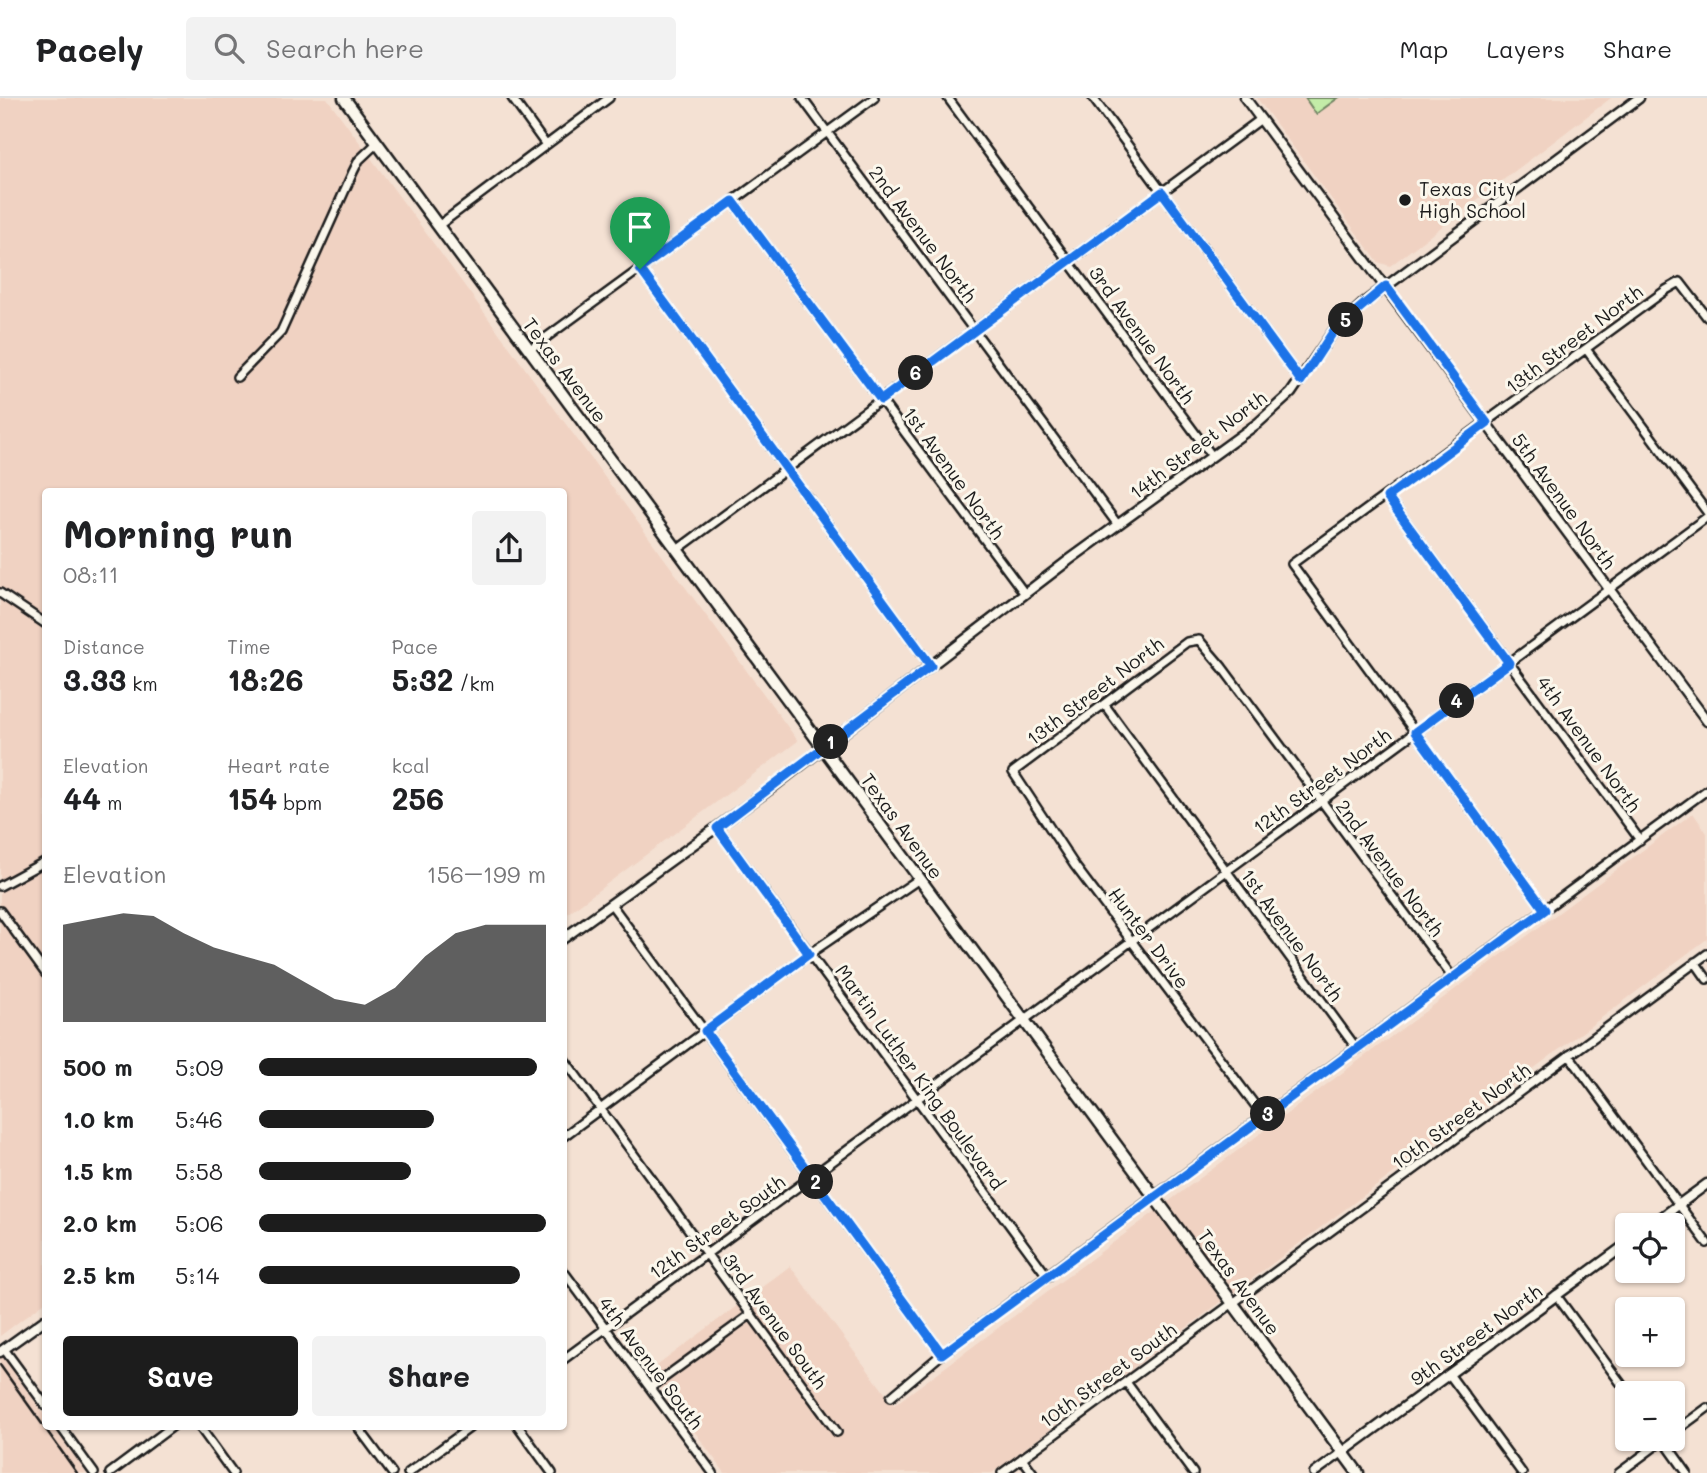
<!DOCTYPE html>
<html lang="en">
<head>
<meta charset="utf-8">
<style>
  body { margin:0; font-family:Mali,sans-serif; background:#f2f2f2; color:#202124; height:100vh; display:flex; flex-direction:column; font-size:26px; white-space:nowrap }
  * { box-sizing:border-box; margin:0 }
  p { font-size:23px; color:#757577 }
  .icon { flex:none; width:38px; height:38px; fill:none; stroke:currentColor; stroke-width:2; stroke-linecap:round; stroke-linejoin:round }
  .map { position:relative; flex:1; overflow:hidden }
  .details { position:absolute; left:42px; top:390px; width:525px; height:942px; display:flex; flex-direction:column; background:#fff; border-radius:7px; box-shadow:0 2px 5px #0004 }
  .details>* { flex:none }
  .fabs { position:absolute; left:1615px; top:1115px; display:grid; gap:14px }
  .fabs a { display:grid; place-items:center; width:70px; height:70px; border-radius:7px; background:#fff; box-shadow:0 2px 5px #0004; font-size:35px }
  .pin { position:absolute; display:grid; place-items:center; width:60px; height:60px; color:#fff; margin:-72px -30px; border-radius:50% 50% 50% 0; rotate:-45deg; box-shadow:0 0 7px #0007 }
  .pin .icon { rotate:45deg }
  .km { position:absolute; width:35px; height:35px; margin:-18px; border-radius:50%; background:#222; color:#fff; font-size:19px; line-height:35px; text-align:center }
  .round { display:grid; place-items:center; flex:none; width:74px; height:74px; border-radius:7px; background:#f2f2f2 }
  .summary { display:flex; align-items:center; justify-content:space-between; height:119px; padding:0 21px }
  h1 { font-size:38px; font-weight:800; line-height:52px }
  .stats { display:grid; grid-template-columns:repeat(3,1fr); gap:10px; height:119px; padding:7px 21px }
  .stats div { display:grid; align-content:center }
  .stats b { font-size:30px; font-weight:800 }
  .stats small { font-size:19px; font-weight:400 }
  .stats p { font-size:19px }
  .chart { height:196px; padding:14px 21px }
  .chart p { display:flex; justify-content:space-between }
  .chart svg { width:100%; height:126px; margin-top:7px; fill:#1c1c1c; opacity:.7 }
  .primary-button { display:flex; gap:14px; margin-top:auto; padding:14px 21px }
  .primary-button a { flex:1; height:80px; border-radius:7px; background:#1c1c1c; color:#fff; font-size:28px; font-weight:800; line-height:80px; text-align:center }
  .primary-button a+a { background:#f2f2f2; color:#202124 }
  ul { padding:0 21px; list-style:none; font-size:23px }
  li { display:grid; grid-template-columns:112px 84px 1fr; align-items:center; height:52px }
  li i { height:18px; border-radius:9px; background:#1c1c1c }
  header { display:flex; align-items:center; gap:42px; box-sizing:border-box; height:98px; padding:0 35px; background:#fff; border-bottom:2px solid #e0e0e0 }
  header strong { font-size:33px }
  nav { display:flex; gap:38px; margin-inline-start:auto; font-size:24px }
  .search { width:490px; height:63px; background:#f2f2f2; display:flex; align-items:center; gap:18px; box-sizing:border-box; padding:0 24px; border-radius:7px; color:#757577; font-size:26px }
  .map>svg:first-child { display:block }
  .built { fill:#f0d2c2 }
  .green { fill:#c3eca8; stroke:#708462; stroke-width:2 }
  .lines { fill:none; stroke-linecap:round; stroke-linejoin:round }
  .minor-casing { stroke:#1c1c1c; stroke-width:12 }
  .tertiary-casing { stroke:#1c1c1c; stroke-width:13 }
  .secondary-casing { stroke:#1c1c1c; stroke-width:15 }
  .minor { stroke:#fbf7ec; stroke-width:7 }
  .tertiary { stroke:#fbf7ec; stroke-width:8 }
  .secondary { stroke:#fbf7ec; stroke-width:10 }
  .rail { stroke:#1c1c1c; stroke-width:2.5 }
  .route-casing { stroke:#fff; stroke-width:14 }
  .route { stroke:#1a73e8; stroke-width:9 }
  .poi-dot { fill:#1c1c1c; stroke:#fbf7ec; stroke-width:2.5 }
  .labels { text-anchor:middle; stroke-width:6; stroke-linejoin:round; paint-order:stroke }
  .poi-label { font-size:19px; fill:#1c1c1c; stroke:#fbf7ec; text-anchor:start }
  .street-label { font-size:19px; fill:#1c1c1c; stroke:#fbf7ec }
</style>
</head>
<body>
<header>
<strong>Pacely</strong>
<div class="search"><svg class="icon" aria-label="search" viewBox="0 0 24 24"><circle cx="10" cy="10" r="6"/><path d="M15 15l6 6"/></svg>Search here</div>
<nav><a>Map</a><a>Layers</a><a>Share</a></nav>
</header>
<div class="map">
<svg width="1707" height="1375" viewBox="0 0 1707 1375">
  <rect width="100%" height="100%" fill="#f4e1d3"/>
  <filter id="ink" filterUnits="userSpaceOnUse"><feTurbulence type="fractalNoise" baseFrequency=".0143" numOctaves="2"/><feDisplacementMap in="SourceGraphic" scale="14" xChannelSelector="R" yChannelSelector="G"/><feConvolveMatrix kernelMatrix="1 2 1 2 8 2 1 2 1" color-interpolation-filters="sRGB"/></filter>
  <g filter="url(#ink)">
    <!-- built -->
    <path class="built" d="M 0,0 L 327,0 L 798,643 L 564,818 L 564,394 L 46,394 L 45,1204 L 0,1238 Z
      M 1257,0 L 1611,0 L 1390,168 L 1378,164 Z
      M 1693,715 L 1707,735 L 1707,841 L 992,1375 L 725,1375 L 650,1273 L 790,1168 L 894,1307 Z
      M 0,1254 L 45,1318 L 46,1328 L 53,1328 L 86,1375 L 0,1375 Z"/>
    <!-- green -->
    <path class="green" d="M 1305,0 L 1338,0 L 1316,16 Z"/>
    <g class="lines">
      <!-- minor casing -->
      <g class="minor-casing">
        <path id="minor" d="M 512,0 L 546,47
          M 802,0 L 1118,427
          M 948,0 L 1212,358
          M 1093,0 L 1301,283
          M 733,103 L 1025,496
          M 438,128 L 609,0
          M 640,171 L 931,568
          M 1586,251 L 1707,414
          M 529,252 L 874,0
          M 237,279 L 281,234 L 353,74 L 359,62 L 377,45
          M 1387,399 L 1640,742
          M 677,452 L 1261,21
          M 0,495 L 46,526
          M 1104,606 L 1357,951
          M 717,730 L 1048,1179
          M 0,788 L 46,763
          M 611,806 L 942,1256
          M 1545,812 L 1292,466 L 1666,192 L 1680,184 L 1707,219
          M 0,813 L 46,876
          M 1695,864 L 1707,881
          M 1569,957 L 1707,1145
          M 564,961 L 837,1334
          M 1264,1019 L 1075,768 L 1013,674 L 1187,544 L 1199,542 L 1222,569 L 1453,880
          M 564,1038 L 809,856 L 919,781
          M 564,1174 L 713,1375
          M 1556,1197 L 1628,1295
          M 4,1251 L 46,1308
          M 564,1261 L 1707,419
          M 1449,1276 L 1522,1375
          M 1126,1284 L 1193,1375
          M 650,1290 L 750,1217
          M 891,1299 L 942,1256 L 1030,1190 L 1707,692
          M 60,1328 L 94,1375
          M 199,1328 L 233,1375
          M 357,1328 L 392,1375
          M 518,1328 L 552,1375
          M 1673,1335 L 1707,1310
          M 1662,1340 L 1687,1375
          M 1022,1360 L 1033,1375
          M 110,1375 L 173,1328
          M 408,1375 L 472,1328
          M 1002,1375 L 1707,856
          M 1314,1375 L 1343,1354
          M 1619,1375 L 1666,1340"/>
      </g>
      <!-- tertiary casing -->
      <g class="tertiary-casing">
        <path id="tertiary" d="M 1245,0 L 1707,623
          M 564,840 L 770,691 L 1069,462 L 1258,325 L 1291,295 L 1335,231 L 1365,204 L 1639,0
          M 1651,1127 L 1707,1086
          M 0,1254 L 46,1221
          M 1343,1354 L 1628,1145"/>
      </g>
      <!-- secondary casing -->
      <g class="secondary-casing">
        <path id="secondary" d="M 344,0 L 1358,1375"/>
      </g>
      <!-- minor -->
      <use href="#minor" class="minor"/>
      <!-- tertiary -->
      <use href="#tertiary" class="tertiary"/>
      <!-- secondary -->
      <use href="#secondary" class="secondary"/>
      <!-- rail -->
      <path class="rail" d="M 0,1267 L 77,1375"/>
    </g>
  </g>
  <g class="lines" filter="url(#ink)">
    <!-- route casing -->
    <g class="route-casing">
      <path id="route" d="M 1162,94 L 1301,283 L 1335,231 L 1386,188 L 1487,325 L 1387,399 L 1509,565 L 1415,634 L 1545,812 L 942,1256 L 705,933 L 809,856 L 717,730 L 931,568 L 640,171 L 733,103 L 881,302 Z"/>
    </g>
    <!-- route -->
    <use href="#route" class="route"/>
  </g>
  <!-- markers -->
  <circle class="poi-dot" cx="1405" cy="102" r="7"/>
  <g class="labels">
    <!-- poi labels -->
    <g class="poi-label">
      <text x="1419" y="98">Texas City<tspan x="1419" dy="22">High School</tspan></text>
    </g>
    <!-- street labels -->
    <g class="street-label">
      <text transform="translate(923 136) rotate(53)" y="7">2nd Avenue North</text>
      <text transform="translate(1142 237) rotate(54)" y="7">3rd Avenue North</text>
      <text transform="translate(1574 241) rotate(-37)" y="7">13th Street North</text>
      <text transform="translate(565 272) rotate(53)" y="7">Texas Avenue</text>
      <text transform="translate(1198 347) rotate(-37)" y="7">14th Street North</text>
      <text transform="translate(954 375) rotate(54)" y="7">1st Avenue North</text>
      <text transform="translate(1564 403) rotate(54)" y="7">5th Avenue North</text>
      <text transform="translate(1095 593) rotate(-37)" y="7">13th Street North</text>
      <text transform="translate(1589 646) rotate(54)" y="7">4th Avenue North</text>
      <text transform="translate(1322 683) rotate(-36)" y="7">12th Street North</text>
      <text transform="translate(902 728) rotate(54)" y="7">Texas Avenue</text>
      <text transform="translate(1390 770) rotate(53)" y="7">2nd Avenue North</text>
      <text transform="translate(1292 837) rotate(54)" y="7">1st Avenue North</text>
      <text transform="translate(1149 840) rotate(53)" y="7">Hunter Drive</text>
      <text transform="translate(920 979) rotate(54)" y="7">Martin Luther King Boulevard</text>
      <text transform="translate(1461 1018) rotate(-36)" y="7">10th Street North</text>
      <text transform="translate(717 1129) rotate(-36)" y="7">12th Street South</text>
      <text transform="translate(1239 1184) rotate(54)" y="7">Texas Avenue</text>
      <text transform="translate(775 1223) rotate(54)" y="7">3rd Avenue South</text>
      <text transform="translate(1476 1237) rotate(-36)" y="7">9th Street North</text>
      <text transform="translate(651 1265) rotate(53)" y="7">4th Avenue South</text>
      <text transform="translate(1108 1277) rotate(-36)" y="7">10th Street South</text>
    </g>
  </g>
</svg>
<div class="fabs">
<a><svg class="icon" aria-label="locate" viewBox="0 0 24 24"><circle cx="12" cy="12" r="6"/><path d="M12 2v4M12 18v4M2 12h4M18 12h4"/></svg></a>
<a>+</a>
<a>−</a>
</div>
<div class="pin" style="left:640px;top:171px;background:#1e9e55"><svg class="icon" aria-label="arrive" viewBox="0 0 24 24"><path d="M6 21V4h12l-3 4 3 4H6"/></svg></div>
<b class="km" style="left:831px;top:644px">1</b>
<b class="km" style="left:816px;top:1084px">2</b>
<b class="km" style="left:1268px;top:1016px">3</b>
<b class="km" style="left:1457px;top:603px">4</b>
<b class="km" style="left:1346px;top:222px">5</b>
<b class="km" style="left:916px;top:275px">6</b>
<section class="details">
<div class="summary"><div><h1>Morning run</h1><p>08:11</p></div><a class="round"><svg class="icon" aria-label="share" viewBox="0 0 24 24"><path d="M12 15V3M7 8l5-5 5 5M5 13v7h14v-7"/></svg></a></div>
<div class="stats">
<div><p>Distance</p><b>3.33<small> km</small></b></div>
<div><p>Time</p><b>18:26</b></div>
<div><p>Pace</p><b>5:32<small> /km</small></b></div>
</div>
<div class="stats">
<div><p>Elevation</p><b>44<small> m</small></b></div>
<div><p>Heart rate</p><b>154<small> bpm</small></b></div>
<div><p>kcal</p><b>256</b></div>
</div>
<div class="chart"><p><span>Elevation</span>156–199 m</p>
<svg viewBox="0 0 160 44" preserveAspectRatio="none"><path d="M0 44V10L10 8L20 6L30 7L40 13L50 18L60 21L70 24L80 30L90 36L100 38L110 32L120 21L130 13L140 10L150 10L160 10V44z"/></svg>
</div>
<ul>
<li><b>500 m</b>5:09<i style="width:97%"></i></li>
<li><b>1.0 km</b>5:46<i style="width:61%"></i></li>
<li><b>1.5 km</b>5:58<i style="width:53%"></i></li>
<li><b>2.0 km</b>5:06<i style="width:100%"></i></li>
<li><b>2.5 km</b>5:14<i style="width:91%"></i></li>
</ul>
<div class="primary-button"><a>Save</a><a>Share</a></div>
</section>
</div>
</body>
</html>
